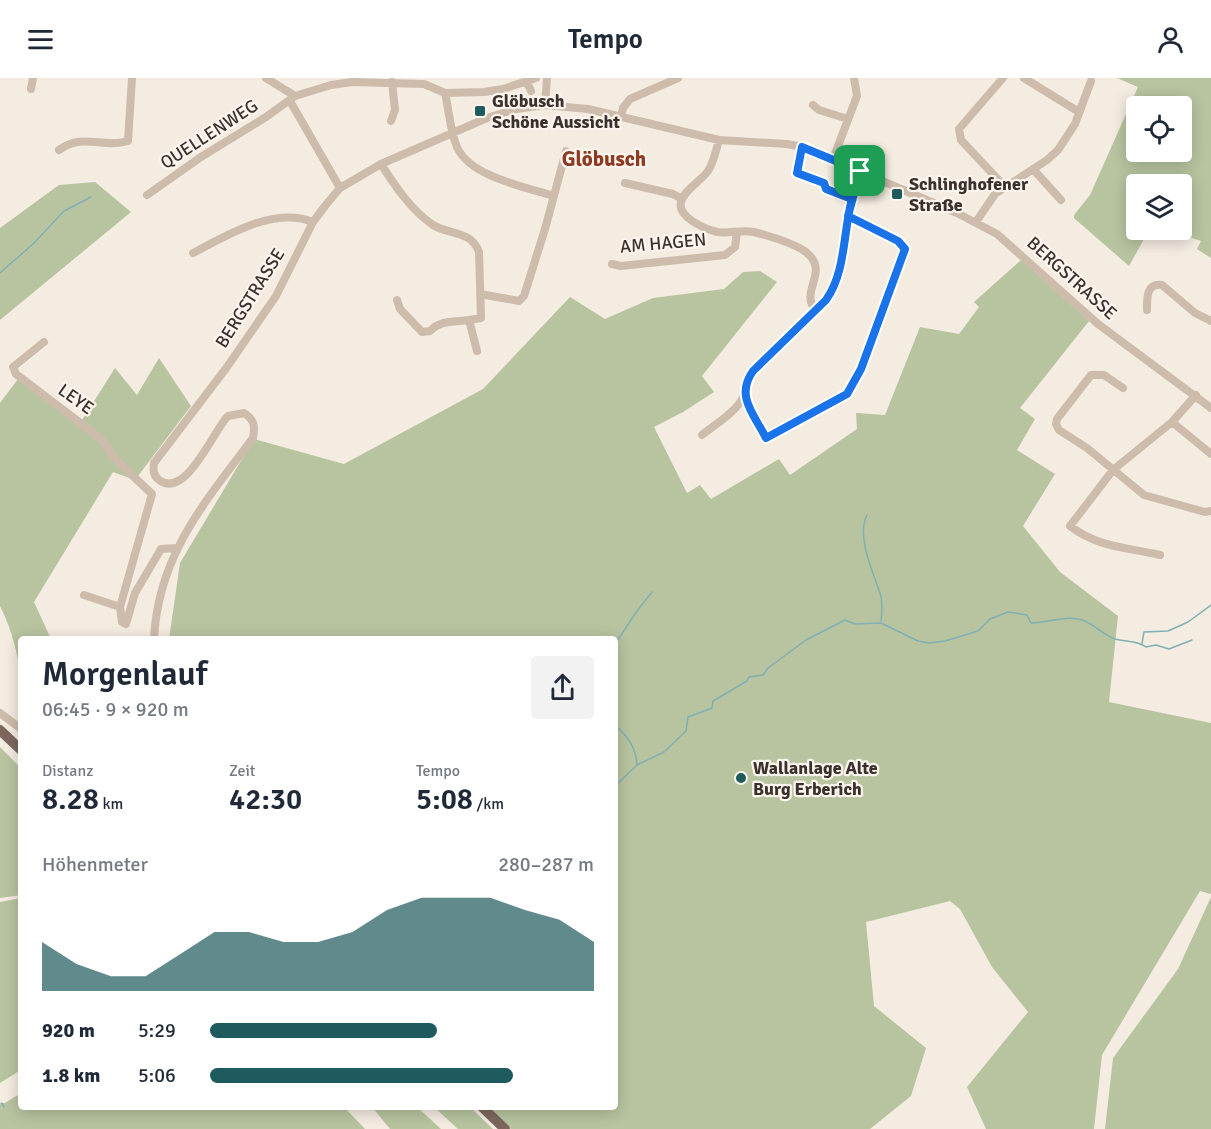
<!DOCTYPE html>
<html lang="de">
<head>
<meta charset="utf-8">
<style>
  body { margin:0; font-family:Signika,sans-serif; background:#f2f2f3; color:#1f2937; height:100vh; display:flex; flex-direction:column; font-size:22px; white-space:nowrap }
  * { box-sizing:border-box; margin:0 }
  p { font-size:20px; color:#747a83 }
  .icon { flex:none; width:33px; height:33px; fill:none; stroke:currentColor; stroke-width:2; stroke-linecap:round; stroke-linejoin:round }
  .map { position:relative; flex:1; overflow:hidden }
  .panel { position:absolute; left:18px; top:558px; width:600px; height:474px; display:flex; flex-direction:column; background:#fff; border-radius:6px; box-shadow:0 3px 15px #0003 }
  .panel>* { flex:none }
  .controls { position:absolute; left:1126px; top:18px; display:grid; gap:12px }
  .controls a { display:grid; place-items:center; width:66px; height:66px; border-radius:6px; background:#fff; box-shadow:0 3px 15px #0003; font-size:30px }
  .pin { position:absolute; display:grid; place-items:center; width:51px; height:51px; color:#fff; margin:-26px; border-radius:12px; box-shadow:0 3px 9px #0006 }
  .round { display:grid; place-items:center; flex:none; width:63px; height:63px; border-radius:6px; background:#f2f2f3 }
  .overview { display:flex; align-items:center; justify-content:space-between; height:102px; padding:0 24px }
  h1 { font-size:33px; font-weight:600; line-height:45px }
  .stats { display:grid; grid-template-columns:repeat(3,1fr); gap:9px; height:102px; padding:6px 24px }
  .stats div { display:grid; align-content:center }
  .stats b { font-size:30px; font-weight:600 }
  .stats small { font-size:16px; font-weight:400 }
  .stats p { font-size:16px }
  .chart { height:168px; padding:12px 24px }
  .chart p { display:flex; justify-content:space-between }
  .chart svg { width:100%; height:108px; margin-top:6px; fill:#1f5a5e; opacity:.7 }
  ul { padding:0 24px; list-style:none; font-size:20px }
  li { display:grid; grid-template-columns:96px 72px 1fr; align-items:center; height:45px }
  li i { height:15px; border-radius:8px; background:#1f5a5e }
  header { display:flex; justify-content:space-between; align-items:center; height:78px; padding:0 24px; background:#fff; font-size:27px; font-weight:600 }
  .map>svg:first-child { display:block }
  .green { fill:#b8c4a0; fill-rule:evenodd }
  .lines { fill:none; stroke-linecap:round; stroke-linejoin:round }
  .stream { stroke:#7fb0b2; stroke-width:1.5 }
  .minor { stroke:#cdbbac; stroke-width:8 }
  .major { stroke:#7d675c; stroke-width:10 }
  .route-casing { stroke:#fff; stroke-width:12 }
  .route { stroke:#1a73e8; stroke-width:8 }
  .poi-dot { fill:#1f5a5e; stroke:#fbf5ee; stroke-width:2 }
  .labels { text-anchor:middle; stroke-width:4.5; stroke-linejoin:round; paint-order:stroke }
  .poi-label { font-size:18px; font-weight:bold; fill:#3b302b; stroke:#fbf5ee; text-anchor:start }
  .street-label { font-size:18px; fill:#3b302b; stroke:#fbf5ee }
  .quarter-label { font-size:21px; font-weight:bold; fill:#8c3b22; stroke:#fbf5ee }
</style>
</head>
<body>
<header><svg class="icon" aria-label="menu" viewBox="0 0 24 24"><path d="M4 6h16M4 12h16M4 18h16"/></svg>Tempo<svg class="icon" aria-label="person" viewBox="0 0 24 24"><circle cx="12" cy="8" r="4"/><path d="M4 21q1-7 8-7t8 7"/></svg></header>
<div class="map">
<svg width="1211" height="1051" viewBox="0 0 1211 1051">
  <rect width="100%" height="100%" fill="#f4ebe1"/>
  <!-- green -->
  <path class="green" d="M 1117,0 L 1211,0 L 1211,180 L 1197,171 L 1201,163 L 1169,152 L 1182,152 L 1182,106 L 1137,106 L 1137,152 L 1149,152 L 1129,188 L 1074,140 L 1074,137 L 1090,117 L 1138,9 ZM 1137,28 L 1182,28 L 1182,74 L 1137,74 Z
    M 95,104 L 131,134 L 0,242 L 0,150 L 59,107 Z
    M 1021,182 L 1089,243 L 1020,330 L 1035,341 L 1017,372 L 1055,396 L 1023,448 L 1060,494 L 1118,538 L 1109,624 L 1211,645 L 1211,816 L 1200,813 L 1102,977 L 1094,1051 L 986,1051 L 967,1009 L 1028,934 L 992,889 L 960,831 L 950,823 L 866,844 L 874,928 L 926,970 L 911,1018 L 870,1051 L 511,1051 L 486,1029 L 615,1029 L 615,561 L 169,561 L 180,485 L 254,361 L 344,386 L 483,311 L 570,219 L 605,241 L 653,220 L 724,211 L 743,194 L 760,193 L 777,204 L 702,298 L 714,314 L 683,334 L 654,349 L 687,415 L 700,407 L 711,421 L 779,381 L 790,397 L 857,351 L 856,335 L 885,337 L 920,249 L 959,256 L 979,229 L 974,224 Z
    M 159,280 L 191,328 L 135,402 L 113,394 L 34,524 L 51,561 L 21,561 L 21,602 C 18,576 12,552 0,528 L 0,325 L 18,301 L 79,347 L 115,290 L 137,317 Z
    M 0,669 L 21,690 L 21,817 L 0,820 Z
    M 1211,819 L 1211,1051 L 1105,1051 L 1113,980 L 1178,891 Z
    M 21,820 L 21,992 L 0,1005 L 0,824 Z
    M 21,1015 L 21,1029 L 344,1029 L 365,1051 L 0,1051 L 0,1025 L 5,1025 Z
    M 372,1029 L 417,1029 L 441,1051 L 390,1051 Z
    M 434,1029 L 470,1029 L 493,1051 L 458,1051 Z"/>
  <g class="lines">
    <!-- stream -->
    <path class="stream" d="M 0,195 L 34,165 L 64,133 L 91,119
      M 867,437 C 856,457 873,495 880,515 C 883,523 882,534 881,543
      M 1142,565 L 1144,554 L 1168,553 L 1188,544 L 1211,527
      M 615,566 L 637,533 L 652,514
      M 615,647 C 627,658 636,669 637,686
      M 615,708 L 637,687 L 664,674 L 686,653 L 688,639 L 712,630 L 713,623 L 747,603 L 749,599 L 763,597 L 768,590 L 806,562 L 845,542 L 855,546 L 881,545 L 918,563 L 929,565 L 945,563 L 978,553 L 990,541 L 1008,534 L 1027,537 L 1031,545 C 1049,545 1065,537 1082,542 C 1093,545 1103,557 1115,561 C 1126,564 1137,562 1146,569 L 1156,567 L 1169,571 L 1192,562
      M 2,1025 L 4,1029"/>
    <!-- minor -->
    <path class="minor" d="M 266,0 L 295,18 L 331,7 L 352,4 L 424,6 L 445,15 L 484,14 L 503,11 L 536,0
      M 1003,0 L 959,51 L 961,62 L 1005,109
      M 1024,0 L 1079,34
      M 527,4 L 531,13
      M 31,11 L 33,0
      M 445,15 C 449,32 450,53 457,69 C 470,99 526,109 554,118
      M 290,23 L 340,110
      M 545,27 L 547,0
      M 813,27 L 819,32 L 848,41
      M 621,39 L 623,30 L 630,21 L 678,0
      M 391,43 L 395,32 L 392,4
      M 719,62 C 716,72 714,84 708,93 C 701,103 684,112 681,124 C 677,139 705,151 717,154 C 729,156 742,151 754,154 C 769,158 793,165 806,174 C 831,194 798,214 816,232
      M 803,69 L 797,95 L 824,106 L 826,111 L 852,121
      M 59,72 C 83,54 103,71 128,63 L 132,0
      M 833,81 L 857,18 L 854,0
      M 381,86 C 395,108 411,132 433,147 C 449,157 471,152 479,174 L 481,240 L 469,242 L 477,273
      M 1033,91 L 1061,122
      M 625,105 L 673,116 L 682,121
      M 147,117 L 201,79 L 266,39 L 295,18
      M 976,144 L 995,116 L 1047,82 L 1058,72 L 1075,46 L 1091,3
      M 193,175 C 227,157 275,128 313,144
      M 612,186 L 621,188 L 725,177 L 735,169 L 737,154
      M 480,216 L 519,223 L 524,218 L 545,151 L 566,73
      M 397,222 L 400,231 L 422,254 L 430,253 C 440,242 454,244 469,242
      M 1147,232 C 1147,220 1146,205 1162,207 L 1195,235 L 1211,243
      M 44,264 L 13,289 L 16,296 L 100,360 L 117,383 L 152,416 L 120,529 L 122,544 L 126,546 L 135,515 L 161,471 L 176,470
      M 1123,310 L 1104,297 L 1091,297 L 1057,341 L 1056,346 L 1059,352 L 1087,370 L 1144,417 L 1205,434 L 1211,433
      M 744,317 L 766,360 L 847,316 L 861,291 L 905,171 L 898,163 L 848,138
      M 1172,344 L 1211,376
      M 702,357 C 714,347 733,336 741,323 C 747,314 744,305 753,293 L 826,222 C 848,191 845,132 860,93
      M 1160,477 C 1126,469 1099,470 1070,448 L 1113,392 L 1172,344 L 1196,317
      M 84,517 L 120,529
      M 154,561 C 158,477 205,424 253,360 C 255,349 255,342 244,335 L 228,338 C 213,353 186,422 159,402 C 153,397 153,392 154,385 L 227,289 L 276,218 L 313,144 L 325,128 L 340,110 L 381,86 L 487,40 L 516,31 L 545,27 L 588,31 L 719,62 L 787,66 L 803,69 L 957,135 L 997,156 L 1098,246 L 1211,330
      M 0,635 L 21,651"/>
    <!-- major -->
    <path class="major" d="M 0,652 L 21,672
      M 482,1029 L 505,1051"/>
  </g>
  <g class="lines">
    <!-- route casing -->
    <g class="route-casing">
      <path id="route" d="M 860,93 L 802,69 L 797,95 L 824,105 L 826,111 L 852,121 C 843,154 846,194 826,222 L 753,293 C 735,318 754,336 766,360 L 847,316 L 861,291 L 905,171 L 898,163 L 848,138 L 860,93"/>
    </g>
    <!-- route -->
    <use href="#route" class="route"/>
  </g>
  <!-- markers -->
  <g class="poi-dot">
    <rect x="474" y="27" width="12" height="12" rx="3"/>
    <rect x="891" y="110" width="12" height="12" rx="3"/>
    <circle cx="741" cy="700" r="6"/>
  </g>
  <g class="labels">
    <!-- poi labels -->
    <g class="poi-label">
      <text x="492" y="29">Glöbusch<tspan x="492" dy="21">Schöne Aussicht</tspan></text>
      <text x="909" y="112">Schlinghofener<tspan x="909" dy="21">Straße</tspan></text>
      <text x="753" y="696">Wallanlage Alte<tspan x="753" dy="21">Burg Erberich</tspan></text>
    </g>
    <!-- street labels -->
    <g class="street-label">
      <text transform="translate(209 56) rotate(-33)" y="6">QUELLENWEG</text>
      <text transform="translate(663 165) rotate(-5)" y="6">AM HAGEN</text>
      <text transform="translate(1072 200) rotate(42)" y="6">BERGSTRASSE</text>
      <text transform="translate(250 220) rotate(-58)" y="6">BERGSTRASSE</text>
      <text transform="translate(76 321) rotate(35)" y="6">LEYE</text>
    </g>
    <!-- quarter labels -->
    <g class="quarter-label">
      <text x="604" y="88">Glöbusch</text>
    </g>
  </g>
</svg>
<div class="controls">
<a><svg class="icon" aria-label="locate" viewBox="0 0 24 24"><circle cx="12" cy="12" r="6"/><path d="M12 2v4M12 18v4M2 12h4M18 12h4"/></svg></a>
<a><svg class="icon" aria-label="layers" viewBox="0 0 24 24"><path d="M12 4l9 5-9 5-9-5zM3 14l9 5 9-5"/></svg></a>
</div>
<div class="pin" style="left:860px;top:93px;background:#1e9e55"><svg class="icon" aria-label="arrive" viewBox="0 0 24 24"><path d="M6 21V4h12l-3 4 3 4H6"/></svg></div>
<section class="panel">
<div class="overview"><div><h1>Morgenlauf</h1><p>06:45 · 9 × 920 m</p></div><a class="round"><svg class="icon" aria-label="share" viewBox="0 0 24 24"><path d="M12 15V3M7 8l5-5 5 5M5 13v7h14v-7"/></svg></a></div>
<div class="stats">
<div><p>Distanz</p><b>8.28<small> km</small></b></div>
<div><p>Zeit</p><b>42:30</b></div>
<div><p>Tempo</p><b>5:08<small> /km</small></b></div>
</div>
<div class="chart"><p><span>Höhenmeter</span>280–287 m</p>
<svg viewBox="0 0 160 44" preserveAspectRatio="none"><path d="M0 44V24L10 33L20 38L30 38L40 29L50 20L60 20L70 24L80 24L90 20L100 11L110 6L120 6L130 6L140 11L150 15L160 24V44z"/></svg>
</div>
<ul>
<li><b>920 m</b>5:29<i style="width:59%"></i></li>
<li><b>1.8 km</b>5:06<i style="width:79%"></i></li>
</ul>
</section>
</div>
</body>
</html>
